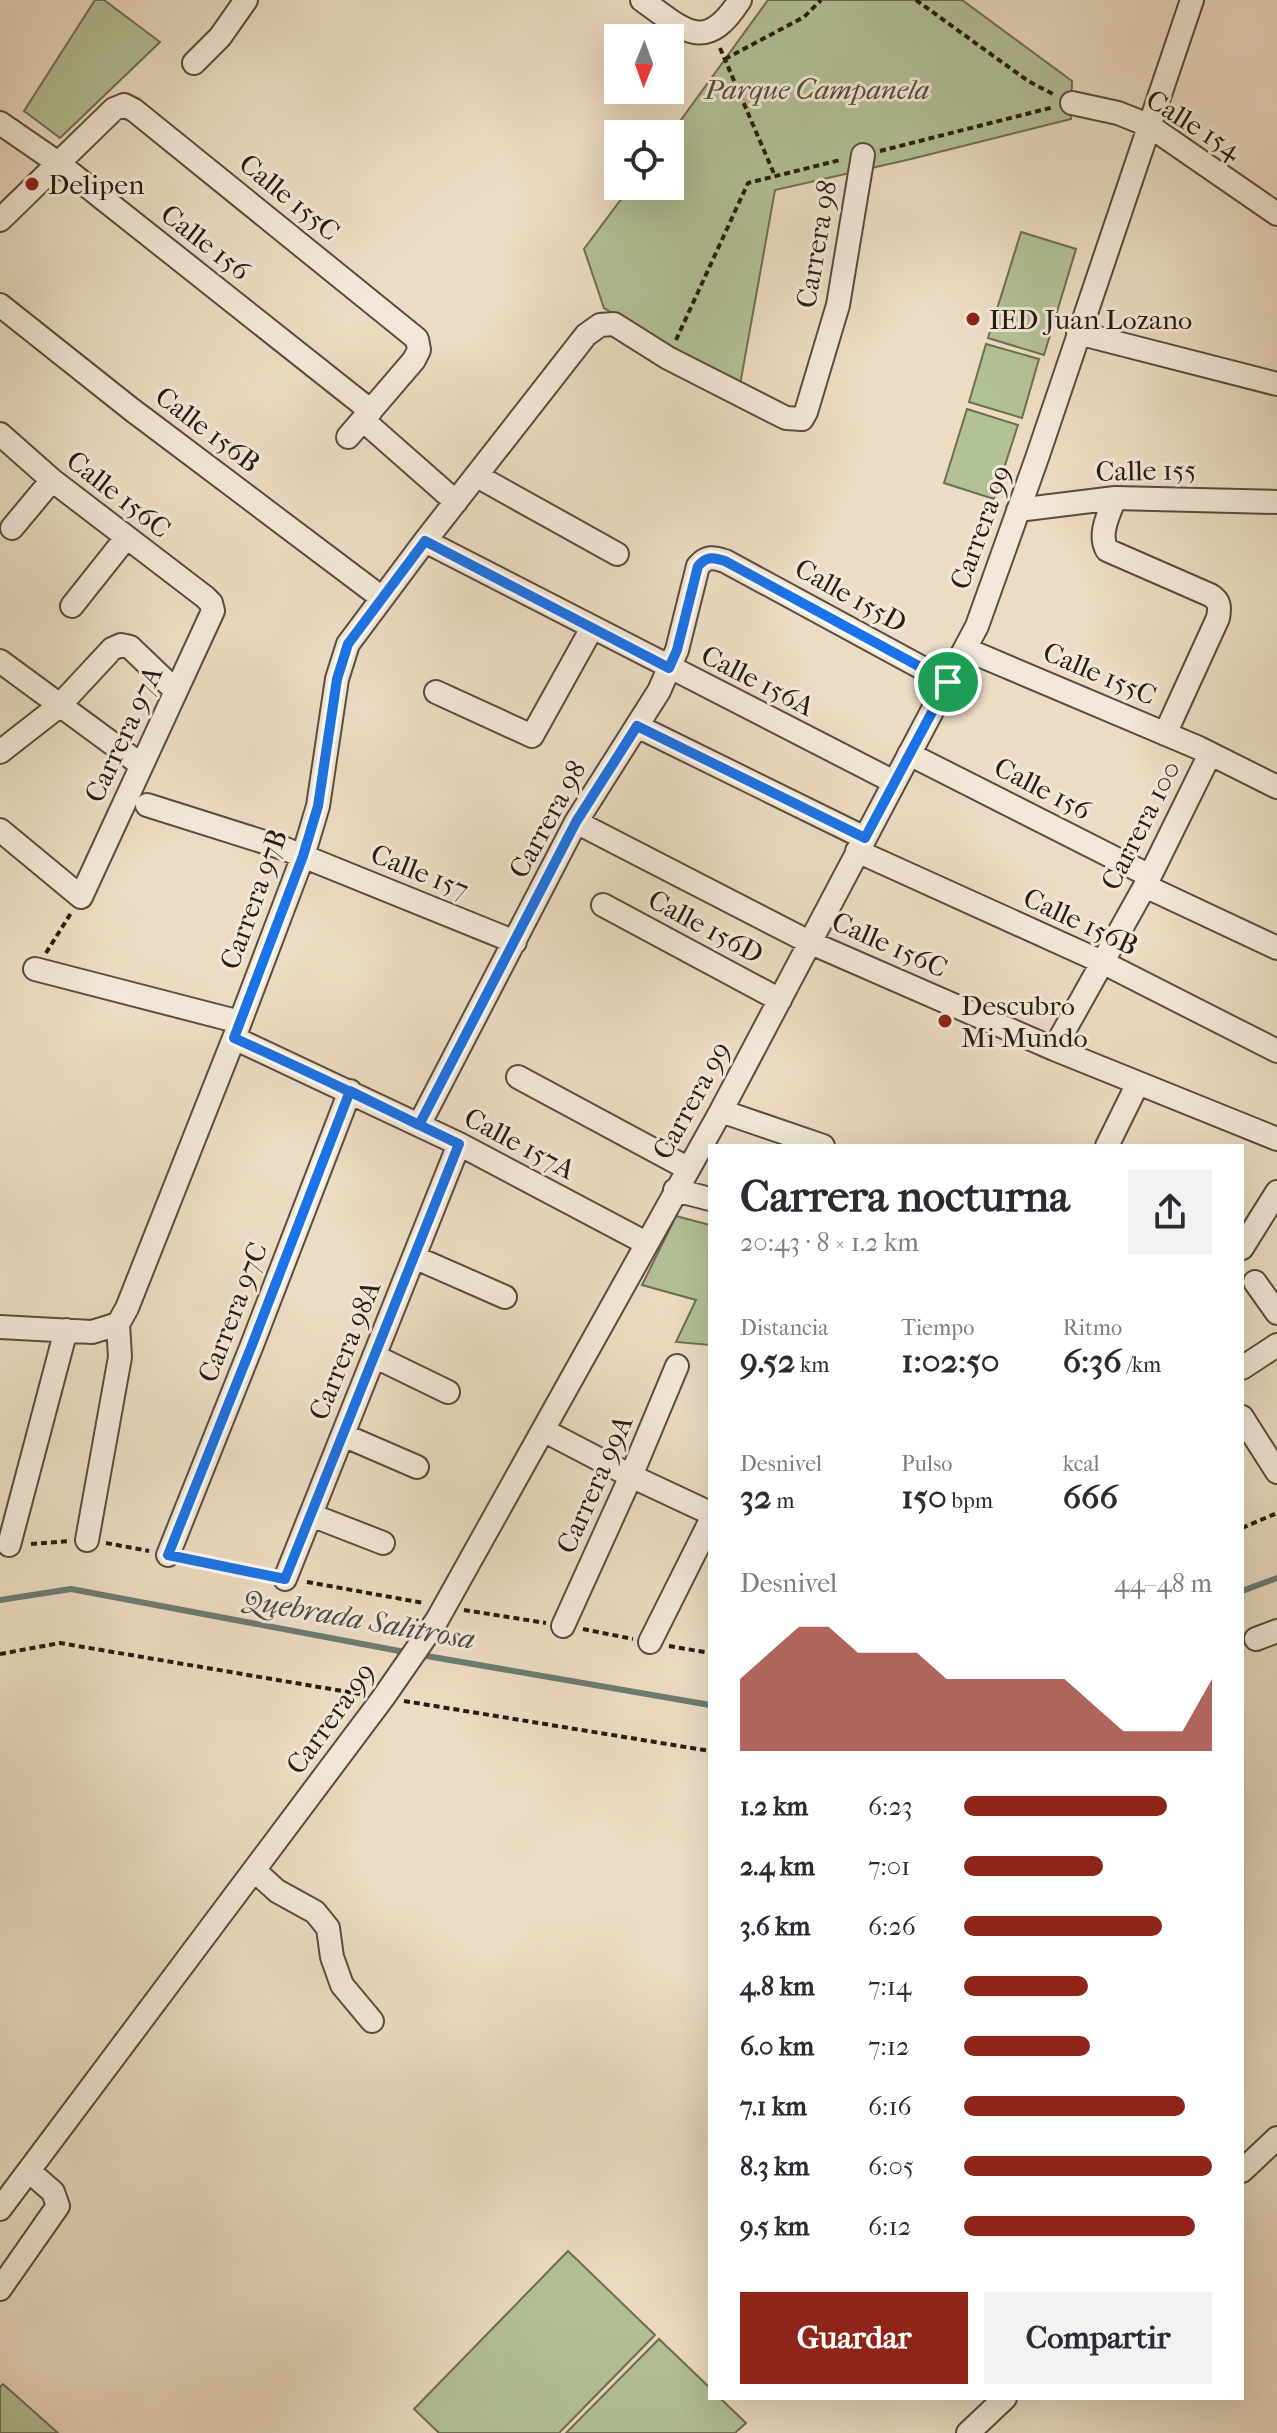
<!DOCTYPE html>
<html lang="es">
<head>
<meta charset="utf-8">
<style>
  body { margin:0; font-family:"IM FELL French Canon",serif; background:#f2f2f3; color:#2b2b33; height:100vh; display:flex; flex-direction:column; font-size:30px; white-space:nowrap }
  * { box-sizing:border-box; margin:0 }
  p { font-size:26px; color:#7c7c81 }
  .icon { flex:none; width:44px; height:44px; fill:none; stroke:currentColor; stroke-width:2; stroke-linecap:round; stroke-linejoin:round }
  .map { position:relative; flex:1; overflow:hidden }
  .side { position:absolute; left:708px; top:1144px; width:536px; height:1256px; display:flex; flex-direction:column; background:#fff; border-radius:0px; box-shadow:0 8px 32px #0002 }
  .side>* { flex:none }
  .needle { width:52px; rotate:181deg }
  .buttons { position:absolute; left:604px; top:24px; display:grid; gap:16px }
  .buttons a { display:grid; place-items:center; width:80px; height:80px; border-radius:0px; background:#fff; box-shadow:0 8px 32px #0002; font-size:40px }
  .pin { position:absolute; display:grid; place-items:center; width:68px; height:68px; color:#fff; margin:-34px; border:4px solid #fff; border-radius:50%; box-shadow:0 2px 8px #0007 }
  .round { display:grid; place-items:center; flex:none; width:84px; height:84px; border-radius:0px; background:#f2f2f3 }
  .head { display:flex; align-items:center; justify-content:space-between; height:136px; padding:0 32px }
  h1 { font-size:44px; font-weight:700; line-height:60px }
  .figures { display:grid; grid-template-columns:repeat(3,1fr); gap:12px; height:136px; padding:8px 32px }
  .figures div { display:grid; align-content:center }
  .figures b { font-size:34px; font-weight:700 }
  .figures small { font-size:22px; font-weight:400 }
  .figures p { font-size:22px }
  .chart { height:224px; padding:16px 32px }
  .chart p { display:flex; justify-content:space-between }
  .chart svg { width:100%; height:144px; margin-top:8px; fill:#8f2418; opacity:.7 }
  .cta { display:flex; gap:16px; margin-top:auto; padding:16px 32px }
  .cta a { flex:1; height:92px; border-radius:0px; background:#8f2418; color:#fff; font-size:32px; font-weight:700; line-height:92px; text-align:center }
  .cta a+a { background:#f2f2f3; color:#2b2b33 }
  ul { padding:0 32px; list-style:none; font-size:26px }
  li { display:grid; grid-template-columns:128px 96px 1fr; align-items:center; height:60px }
  li i { height:20px; border-radius:10px; background:#8f2418 }
  .map>svg:first-child { display:block }
  .green { fill:#b3c197; stroke:#6d6f54; stroke-width:2 }
  .lines { fill:none; stroke-linecap:round; stroke-linejoin:round }
  .stream { stroke:#6b7c71; stroke-width:6 }
  .minor-casing { stroke:#584d3e; stroke-width:26 }
  .path { stroke:#271d11; stroke-width:4; stroke-dasharray:6 4; stroke-linecap:butt }
  .minor { stroke:#f3e8d8; stroke-width:22 }
  .route-casing { stroke:#fff; stroke-width:16 }
  .route { stroke:#1a73e8; stroke-width:10 }
  .poi-dot { fill:#8f2418; stroke:#f3e8d8; stroke-width:3 }
  .labels { text-anchor:middle; stroke-width:6; stroke-linejoin:round; paint-order:stroke }
  .park-label { font-size:28px; font-style:italic; fill:#514e39; stroke:#f3e8d8 }
  .street-label { font-size:28px; fill:#271d11; stroke:#f3e8d8 }
  .poi-label { font-size:28px; fill:#271d11; stroke:#f3e8d8; text-anchor:start }
  .water-label { font-size:30px; font-style:italic; fill:#494d41; stroke:#f3e8d8 }
</style>
</head>
<body>
<div class="map">
<svg width="1277" height="2433" viewBox="0 0 1277 2433">
  <rect width="100%" height="100%" fill="#ecdcc3"/>
  <filter id="stains"><feTurbulence type="fractalNoise" baseFrequency=".0025" numOctaves="4"/><feColorMatrix values="0 0 0 0 .2 0 0 0 0 .09 0 0 0 0 .02 0 0 0 .5 -.17"/></filter>
  <radialGradient id="worn" r=".72"><stop offset=".6" stop-color="#630" stop-opacity="0"/><stop offset="1" stop-color="#630" stop-opacity=".3"/></radialGradient>
  <!-- green -->
  <path class="green" d="M 95,0 L 104,0 L 160,42 L 60,138 L 24,111 Z
    M 768,0 L 962,0 L 1072,81 L 1071,119 L 911,159 L 775,190 L 740,385 L 604,308 L 584,249 L 631,186 L 670,186 L 670,135 Z
    M 1021,232 L 1076,249 L 1044,355 L 988,338 Z
    M 986,344 L 1039,359 L 1022,418 L 969,402 Z
    M 967,409 L 1018,425 L 994,499 L 944,483 Z
    M 676,1216 L 710,1225 L 710,1345 L 676,1342 L 696,1300 L 642,1285 Z
    M 568,2251 L 655,2335 L 559,2433 L 439,2433 L 414,2409 Z
    M 659,2339 L 710,2388 L 710,2398 L 720,2398 L 746,2423 L 735,2433 L 566,2433 Z
    M 3,2384 L 58,2433 L 0,2433 L 0,2387 Z"/>
  <g class="lines">
    <!-- stream -->
    <path class="stream" d="M 1242,1591 L 1277,1578
      M 0,1600 L 71,1589 L 410,1653
      M 421,1655 L 710,1705"/>
    <!-- minor casing -->
    <g class="minor-casing">
      <path id="minor" d="M 642,0 C 684,30 705,55 740,0
        M 194,63 L 220,37 L 246,0
        M 1072,103 L 1118,113 L 1148,125 L 1277,214
        M 0,123 L 58,163 L 371,411
        M 0,220 L 114,109 L 124,105 L 134,110 L 417,339 L 419,350 L 414,360 L 348,437
        M 0,305 L 131,409 L 382,598
        M 1078,333 L 1277,384
        M 364,421 L 456,502
        M 0,434 L 52,480 L 205,597 L 211,603 L 213,611 L 81,897 L 0,830
        M 477,476 L 617,554
        M 1115,498 C 1109,514 1098,534 1107,550 L 1210,595 C 1220,601 1220,607 1218,618 L 1165,734
        M 1018,510 L 1115,498 L 1277,502
        M 12,528 L 52,480
        M 425,541 L 894,782
        M 72,606 L 126,538
        M 965,649 L 1199,748 L 1277,787
        M 0,661 L 140,764
        M 436,692 L 532,736 L 592,628
        M 637,726 L 865,838
        M 0,752 L 59,706 L 112,649 L 121,645 L 130,647 L 176,691
        M 909,754 L 1150,876
        M 147,805 L 283,848 L 515,942
        M 576,822 L 809,942 L 1054,1049 L 1277,1139
        M 857,851 L 1102,962 L 1277,1051
        M 1145,886 L 1277,948
        M 603,905 L 780,1000
        M 35,969 L 240,1022
        M 234,1038 L 459,1144 L 646,1243
        M 1054,1049 L 1145,886 L 1210,754
        M 518,1077 L 687,1168
        M 721,1111 L 823,1146
        M 419,1125 L 576,822 L 659,691 L 677,650 L 698,566 C 707,556 713,557 725,561 L 948,682
        M 1107,1146 L 1138,1083
        M 675,1190 L 710,1199
        M 1242,1248 L 1277,1192
        M 414,1257 L 505,1297
        M 1255,1282 L 1277,1313
        M 0,1327 L 92,1332 L 118,1324
        M 374,1356 L 448,1392
        M 1242,1368 L 1277,1345
        M 1242,1417 L 1277,1472
        M 543,1430 L 631,1476 L 710,1513
        M 343,1435 L 417,1467
        M 311,1515 L 383,1543
        M 87,1540 L 120,1357 L 118,1324 L 127,1308 L 234,1038 L 303,856 L 318,806 L 337,679 L 348,644 L 425,541 L 586,335 L 600,325 L 614,324 L 668,358 L 786,418 L 802,419 L 806,412 L 838,305 L 863,155
        M 9,1545 L 66,1330
        M 168,1555 L 252,1345 L 350,1091
        M 285,1579 L 459,1144
        M 563,1626 L 631,1476 L 677,1366
        M 1256,1639 L 1277,1631
        M 650,1642 L 710,1522
        M 254,1870 L 277,1891 L 315,1912 L 328,1928 L 332,1957 L 342,1985 L 372,2021
        M 1242,2171 L 1277,2138
        M 0,2209 L 383,1698 L 437,1620 L 721,1111 L 977,626 L 1037,458 L 1192,0
        M 0,2289 L 58,2206 L 53,2192 L 29,2171
        M 968,2433 L 1005,2398"/>
    </g>
    <!-- path -->
    <path class="path" d="M 916,0 L 1028,81 L 1055,95
      M 720,48 L 775,176
      M 725,59 L 804,17 L 821,0
      M 880,151 L 1054,107
      M 676,340 L 748,183 L 840,160
      M 46,953 L 71,913
      M 1242,1528 L 1277,1513
      M 106,1543 L 149,1551
      M 31,1544 L 70,1541
      M 189,1559 L 266,1575
      M 307,1582 L 424,1603
      M 464,1610 L 546,1623
      M 583,1629 L 633,1639
      M 669,1646 L 710,1653
      M 0,1654 L 60,1643 L 360,1694
      M 404,1701 L 710,1751"/>
    <!-- minor -->
    <use href="#minor" class="minor"/>
  </g>
  <g class="lines">
    <!-- route casing -->
    <g class="route-casing">
      <path id="route" d="M 948,682 L 865,838 L 637,726 L 576,822 L 419,1125 L 350,1091 L 252,1345 L 168,1555 L 285,1579 L 459,1144 C 384,1108 310,1072 234,1038 L 303,856 L 318,806 L 337,679 L 348,644 L 425,541 L 669,668 L 677,650 L 698,566 C 707,556 713,557 725,561 L 948,682"/>
    </g>
    <!-- route -->
    <use href="#route" class="route"/>
  </g>
  <!-- markers -->
  <g class="poi-dot">
    <circle cx="32" cy="184" r="8"/>
    <circle cx="973" cy="319" r="8"/>
    <circle cx="945" cy="1021" r="8"/>
  </g>
  <g class="labels">
    <!-- park labels -->
    <g class="park-label">
      <text x="817" y="99">Parque Campanela</text>
    </g>
    <!-- street labels -->
    <g class="street-label">
      <text transform="translate(1194 124) rotate(32)" y="10">Calle 154</text>
      <text transform="translate(290 197) rotate(39)" y="10">Calle 155C</text>
      <text transform="translate(206 242) rotate(38)" y="10">Calle 156</text>
      <text transform="translate(816 244) rotate(-80)" y="10">Carrera 98</text>
      <text transform="translate(208 429) rotate(37)" y="10">Calle 156B</text>
      <text transform="translate(1146 470) rotate(-1)" y="10">Calle 155</text>
      <text transform="translate(119 494) rotate(38)" y="10">Calle 156C</text>
      <text transform="translate(980 527) rotate(-70)" y="10">Carrera 99</text>
      <text transform="translate(851 595) rotate(29)" y="10">Calle 155D</text>
      <text transform="translate(1100 673) rotate(23)" y="10">Calle 155C</text>
      <text transform="translate(758 680) rotate(27)" y="10">Calle 156A</text>
      <text transform="translate(123 734) rotate(-65)" y="10">Carrera 97A</text>
      <text transform="translate(1043 788) rotate(27)" y="10">Calle 156</text>
      <text transform="translate(547 819) rotate(-61)" y="10">Carrera 98</text>
      <text transform="translate(1140 825) rotate(-63)" y="10">Carrera 100</text>
      <text transform="translate(420 871) rotate(22)" y="10">Calle 157</text>
      <text transform="translate(253 899) rotate(-70)" y="10">Carrera 97B</text>
      <text transform="translate(1081 921) rotate(25)" y="10">Calle 156B</text>
      <text transform="translate(706 926) rotate(28)" y="10">Calle 156D</text>
      <text transform="translate(890 944) rotate(24)" y="10">Calle 156C</text>
      <text transform="translate(691 1100) rotate(-61)" y="10">Carrera 99</text>
      <text transform="translate(520 1143) rotate(28)" y="10">Calle 157A</text>
      <text transform="translate(232 1312) rotate(-69)" y="10">Carrera 97C</text>
      <text transform="translate(344 1350) rotate(-68)" y="10">Carrera 98A</text>
      <text transform="translate(594 1484) rotate(-66)" y="10">Carrera 99A</text>
      <text transform="translate(330 1718) rotate(-54)" y="10">Carrera 99</text>
    </g>
    <!-- poi labels -->
    <g class="poi-label">
      <text x="48" y="194">Delipen</text>
      <text x="989" y="329">IED Juan Lozano</text>
      <text x="961" y="1015">Descubro<tspan x="961" dy="32">Mi Mundo</tspan></text>
    </g>
    <!-- water labels -->
    <g class="water-label">
      <text transform="translate(359 1619) rotate(10)" y="10">Quebrada Salitrosa</text>
    </g>
  </g>
  <rect width="100%" height="100%" filter="url(#stains)"/>
  <rect width="100%" height="100%" fill="url(#worn)"/>
</svg>
<div class="buttons">
<a><svg class="needle" viewBox="-14 -14 28 28"><path d="M0-13l5 13h-10z" fill="#e53935"/><path d="M0 13l5-13h-10z" fill="#7c7c81"/></svg></a>
<a><svg class="icon" aria-label="locate" viewBox="0 0 24 24"><circle cx="12" cy="12" r="6"/><path d="M12 2v4M12 18v4M2 12h4M18 12h4"/></svg></a>
</div>
<div class="pin" style="left:948px;top:682px;background:#1e9e55"><svg class="icon" aria-label="arrive" viewBox="0 0 24 24"><path d="M6 21V4h12l-3 4 3 4H6"/></svg></div>
<section class="side">
<div class="head"><div><h1>Carrera nocturna</h1><p>20:43 · 8 × 1.2 km</p></div><a class="round"><svg class="icon" aria-label="share" viewBox="0 0 24 24"><path d="M12 15V3M7 8l5-5 5 5M5 13v7h14v-7"/></svg></a></div>
<div class="figures">
<div><p>Distancia</p><b>9.52<small> km</small></b></div>
<div><p>Tiempo</p><b>1:02:50</b></div>
<div><p>Ritmo</p><b>6:36<small> /km</small></b></div>
</div>
<div class="figures">
<div><p>Desnivel</p><b>32<small> m</small></b></div>
<div><p>Pulso</p><b>150<small> bpm</small></b></div>
<div><p>kcal</p><b>666</b></div>
</div>
<div class="chart"><p><span>Desnivel</span>44–48 m</p>
<svg viewBox="0 0 160 44" preserveAspectRatio="none"><path d="M0 44V22L10 14L20 6L30 6L40 14L50 14L60 14L70 22L80 22L90 22L100 22L110 22L120 30L130 38L140 38L150 38L160 22V44z"/></svg>
</div>
<ul>
<li><b>1.2 km</b>6:23<i style="width:82%"></i></li>
<li><b>2.4 km</b>7:01<i style="width:56%"></i></li>
<li><b>3.6 km</b>6:26<i style="width:80%"></i></li>
<li><b>4.8 km</b>7:14<i style="width:50%"></i></li>
<li><b>6.0 km</b>7:12<i style="width:51%"></i></li>
<li><b>7.1 km</b>6:16<i style="width:89%"></i></li>
<li><b>8.3 km</b>6:05<i style="width:100%"></i></li>
<li><b>9.5 km</b>6:12<i style="width:93%"></i></li>
</ul>
<div class="cta"><a>Guardar</a><a>Compartir</a></div>
</section>
</div>
</body>
</html>
